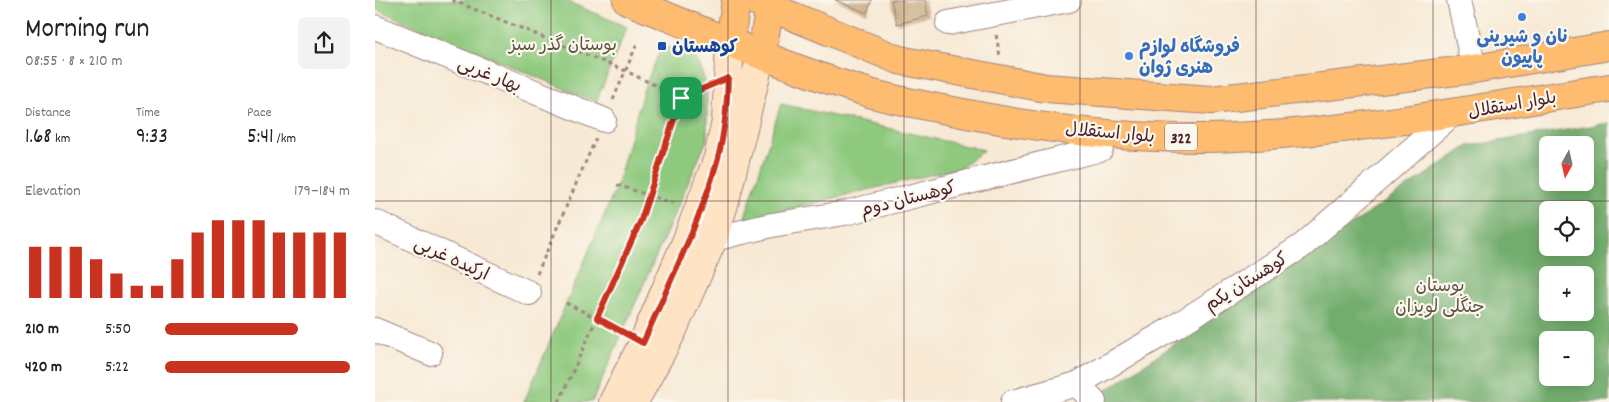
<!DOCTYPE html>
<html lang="en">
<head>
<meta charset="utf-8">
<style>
  body { margin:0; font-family:Dekko,"Playpen Sans Arabic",sans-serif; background:#f2f2f2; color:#222; height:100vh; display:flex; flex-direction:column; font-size:19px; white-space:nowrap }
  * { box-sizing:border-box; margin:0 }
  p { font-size:16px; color:#767676 }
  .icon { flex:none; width:28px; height:28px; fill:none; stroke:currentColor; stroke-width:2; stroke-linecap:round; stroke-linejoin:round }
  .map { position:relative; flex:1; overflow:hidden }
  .drawer { display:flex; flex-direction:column; background:#fff; width:375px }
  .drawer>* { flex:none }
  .needle { width:32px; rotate:188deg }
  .fabs { position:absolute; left:1164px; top:136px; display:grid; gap:10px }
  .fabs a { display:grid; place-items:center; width:55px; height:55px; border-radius:8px; background:#fff; box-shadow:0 2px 12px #0003; font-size:25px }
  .pin { position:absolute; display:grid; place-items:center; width:42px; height:42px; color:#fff; margin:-21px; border-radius:10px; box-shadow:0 2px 8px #0006 }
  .round { display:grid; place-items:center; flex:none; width:52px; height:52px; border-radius:8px; background:#f2f2f2 }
  .overview { display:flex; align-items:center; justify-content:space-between; height:85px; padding:0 25px }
  h1 { font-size:28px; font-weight:600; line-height:38px }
  .stats { display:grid; grid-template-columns:repeat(3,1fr); gap:8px; height:85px; padding:5px 25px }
  .stats div { display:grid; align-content:center }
  .stats b { font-size:21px; font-weight:600 }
  .stats small { font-size:14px; font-weight:400 }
  .stats p { font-size:14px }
  .chart { height:140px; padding:10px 25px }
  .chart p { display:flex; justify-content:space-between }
  .chart svg { width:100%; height:90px; margin-top:5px; stroke:#c8321e; stroke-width:6 }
  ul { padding:0 25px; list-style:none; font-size:16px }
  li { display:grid; grid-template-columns:80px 60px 1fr; align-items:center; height:38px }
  li i { height:12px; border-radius:6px; background:#c8321e }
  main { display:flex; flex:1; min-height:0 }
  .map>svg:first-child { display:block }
  .green { fill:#8ec97e; stroke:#6c7454 }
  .forest { fill:#72ad6d; stroke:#5e664c; fill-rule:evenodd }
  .building { fill:#c3a479 }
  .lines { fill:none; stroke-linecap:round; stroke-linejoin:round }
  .minor-casing { stroke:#a08480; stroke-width:26 }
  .secondary-casing { stroke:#a08480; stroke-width:30 }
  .primary-casing { stroke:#a08480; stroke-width:30 }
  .path { stroke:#a08480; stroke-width:3; stroke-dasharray:4 4; stroke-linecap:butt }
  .minor { stroke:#fff; stroke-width:24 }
  .secondary { stroke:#fee4c5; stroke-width:28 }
  .primary { stroke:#fdbc6f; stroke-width:28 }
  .route-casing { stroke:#fff; stroke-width:10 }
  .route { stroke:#c8321e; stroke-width:6 }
  .grid { fill:none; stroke:#4a1f2b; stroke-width:1; stroke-opacity:0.55 }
  .shop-dot { fill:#3f7fe0; stroke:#fbf7ec; stroke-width:2 }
  .transit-dot { fill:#1a4fb4; stroke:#fbf7ec; stroke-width:2 }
  .labels { text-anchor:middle; stroke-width:4.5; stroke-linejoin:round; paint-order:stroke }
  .shield { fill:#fbf7ec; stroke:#7f6065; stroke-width:1 }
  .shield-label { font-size:16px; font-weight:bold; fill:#4a1f2b }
  .shop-label { font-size:18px; font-weight:bold; fill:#366cbe; stroke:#fbf7ec }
  .park-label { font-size:18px; fill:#5e5244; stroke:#fbf7ec }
  .transit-label { font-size:18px; font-weight:bold; fill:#164399; stroke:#fbf7ec; text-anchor:start }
  .street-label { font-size:18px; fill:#4a1f2b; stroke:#fbf7ec }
</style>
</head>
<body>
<main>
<section class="drawer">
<div class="overview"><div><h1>Morning run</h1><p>08:55 · 8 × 210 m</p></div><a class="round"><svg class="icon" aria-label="share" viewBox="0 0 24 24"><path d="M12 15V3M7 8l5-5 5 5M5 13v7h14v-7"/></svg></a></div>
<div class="stats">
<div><p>Distance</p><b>1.68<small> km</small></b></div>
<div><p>Time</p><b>9:33</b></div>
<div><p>Pace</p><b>5:41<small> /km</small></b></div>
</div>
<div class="chart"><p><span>Elevation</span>179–184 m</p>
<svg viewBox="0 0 160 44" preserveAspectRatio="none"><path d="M5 44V19M15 44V19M25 44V19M35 44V25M45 44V32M55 44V38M65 44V38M75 44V25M85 44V12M95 44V6M105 44V6M115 44V6M125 44V12M135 44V12M145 44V12M155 44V12"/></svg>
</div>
<ul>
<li><b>210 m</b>5:50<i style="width:72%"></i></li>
<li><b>420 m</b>5:22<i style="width:100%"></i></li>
</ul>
</section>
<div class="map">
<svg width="1234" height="402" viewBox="0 0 1234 402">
  <rect width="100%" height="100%" fill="#fbf7ec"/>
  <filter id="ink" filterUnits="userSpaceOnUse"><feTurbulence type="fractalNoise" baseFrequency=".02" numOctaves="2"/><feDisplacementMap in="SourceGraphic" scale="10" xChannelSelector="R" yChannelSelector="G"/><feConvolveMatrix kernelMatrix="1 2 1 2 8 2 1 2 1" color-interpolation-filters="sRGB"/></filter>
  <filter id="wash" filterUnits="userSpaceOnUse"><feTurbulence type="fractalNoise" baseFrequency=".0096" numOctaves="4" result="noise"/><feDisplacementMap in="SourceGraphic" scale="20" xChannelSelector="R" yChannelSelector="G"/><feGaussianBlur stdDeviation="1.12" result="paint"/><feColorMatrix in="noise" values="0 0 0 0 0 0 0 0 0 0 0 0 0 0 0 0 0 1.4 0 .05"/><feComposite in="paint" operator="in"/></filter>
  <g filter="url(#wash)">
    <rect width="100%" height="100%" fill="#f7e9d4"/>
    <!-- green -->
    <path class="green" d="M 0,0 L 189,0 L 252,27 L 221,102 L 0,9 Z
      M 287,46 L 319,54 L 332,85 L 332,140 L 217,402 L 149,402 L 242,185 L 269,88 Z
      M 406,104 L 609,150 L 587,167 L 369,220 Z"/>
    <!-- forest -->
    <path class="forest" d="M 1234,123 L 1234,402 L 706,402 L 721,397 L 1093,146 ZM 1172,145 L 1210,145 L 1210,182 L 1172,182 ZM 1172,210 L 1210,210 L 1210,248 L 1172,248 ZM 1172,275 L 1210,275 L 1210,312 L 1172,312 ZM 1172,340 L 1210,340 L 1210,378 L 1172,378 Z"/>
    <g id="blocks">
      <!-- building -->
      <path class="building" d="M 460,0 L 497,0 L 492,13 Z
        M 516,0 L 550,0 L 553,16 L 522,24 Z"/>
    </g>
  </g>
  <g filter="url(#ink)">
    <use href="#blocks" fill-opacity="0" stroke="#a08480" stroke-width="1"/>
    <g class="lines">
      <!-- minor casing -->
      <g class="minor-casing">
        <path id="minor" d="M 1084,0 L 1099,69
          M 573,23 L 694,0
          M 0,27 L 229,120
          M 0,222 L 154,293
          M 338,239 L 397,225 L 470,213 L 726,149
          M 0,330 L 55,353
          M 702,384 L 719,402
          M 638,402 L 702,384 L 798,328 L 927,246 L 1076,115"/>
      </g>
      <!-- secondary casing -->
      <g class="secondary-casing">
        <path id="secondary" d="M 238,402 L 268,343 L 311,242 L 343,158 L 351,121 L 355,43
          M 259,402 L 297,332 L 338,239 L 350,201 L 386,55"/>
      </g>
      <!-- primary casing -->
      <g class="primary-casing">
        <path id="primary" d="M 252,0 C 333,33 414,69 498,94 C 520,100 544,104 567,109 C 654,127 744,139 833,138 C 968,135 1101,108 1234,88
          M 378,0 L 524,60 L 671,88 L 836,100 L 1099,69 L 1234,46
          M 355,43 L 361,0
          M 386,55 L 395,7"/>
      </g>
      <!-- path -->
      <path class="path" d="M 77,0 L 251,71 L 306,98
        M 621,35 L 625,56
        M 238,100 L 262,44
        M 242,185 L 301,204
        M 162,274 L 221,138
        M 191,303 L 249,332
        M 184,402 L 266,220 L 306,98 L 330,88"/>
      <!-- minor -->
      <use href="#minor" class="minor"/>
      <!-- secondary -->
      <use href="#secondary" class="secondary"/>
      <!-- primary -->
      <use href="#primary" class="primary"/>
    </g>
  </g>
  <g class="lines" filter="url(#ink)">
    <!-- route casing -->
    <g class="route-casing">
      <path id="route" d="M 353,78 C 352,105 350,131 343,158 C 327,218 293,285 268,343 L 222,318 L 266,220 L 306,98 Z"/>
    </g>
    <!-- route -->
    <use href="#route" class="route"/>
  </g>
  <!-- grid -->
  <path class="grid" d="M 176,0 L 176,402M 353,0 L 353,402M 529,0 L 529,402M 705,0 L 705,402M 881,0 L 881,402M 1058,0 L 1058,402M 0,201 L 1234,201"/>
  <!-- markers -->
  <g class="shop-dot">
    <circle cx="1147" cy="17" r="5"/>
    <circle cx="754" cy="56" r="5"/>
  </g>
  <rect class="transit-dot" x="282" y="41" width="10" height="10" rx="2.5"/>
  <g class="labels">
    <!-- shield labels -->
    <rect class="shield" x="790" y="123.5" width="32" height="27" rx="4"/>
    <g class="shield-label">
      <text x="806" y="143">322</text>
    </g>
    <!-- shop labels -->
    <g class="shop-label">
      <text x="1147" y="42">نان و شیرینی<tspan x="1147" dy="21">پاپیون</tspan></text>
      <text x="764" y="52" text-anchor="start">فروشگاه لوازم<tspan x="764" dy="21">هنری ژوان</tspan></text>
    </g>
    <!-- park labels -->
    <g class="park-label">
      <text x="188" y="50">بوستان گذر سبز</text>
      <text x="1065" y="291">بوستان<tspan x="1065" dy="21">جنگلی لویزان</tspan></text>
    </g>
    <!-- transit labels -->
    <g class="transit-label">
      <text x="297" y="52">کوهستان</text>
    </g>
    <!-- street labels -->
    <g class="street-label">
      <text transform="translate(115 74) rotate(22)" y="6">بهار غربی</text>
      <text transform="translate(1137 104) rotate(-10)" y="6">بلوار استقلال</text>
      <text transform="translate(735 132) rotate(5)" y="6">بلوار استقلال</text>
      <text transform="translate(533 198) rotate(-14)" y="6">کوهستان دوم</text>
      <text transform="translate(77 258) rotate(25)" y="6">ارکیده غربی</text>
      <text transform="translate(871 281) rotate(-32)" y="6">کوهستان یکم</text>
    </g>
  </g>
</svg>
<div class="fabs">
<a><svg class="needle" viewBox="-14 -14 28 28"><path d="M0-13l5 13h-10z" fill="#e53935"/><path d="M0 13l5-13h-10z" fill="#767676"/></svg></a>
<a><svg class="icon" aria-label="locate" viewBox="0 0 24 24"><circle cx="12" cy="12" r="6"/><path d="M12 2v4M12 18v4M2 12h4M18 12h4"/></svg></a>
<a>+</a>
<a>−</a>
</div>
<div class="pin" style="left:306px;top:98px;background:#1e9e55"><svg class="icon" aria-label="arrive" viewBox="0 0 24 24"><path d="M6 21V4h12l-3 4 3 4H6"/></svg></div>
</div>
</main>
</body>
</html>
